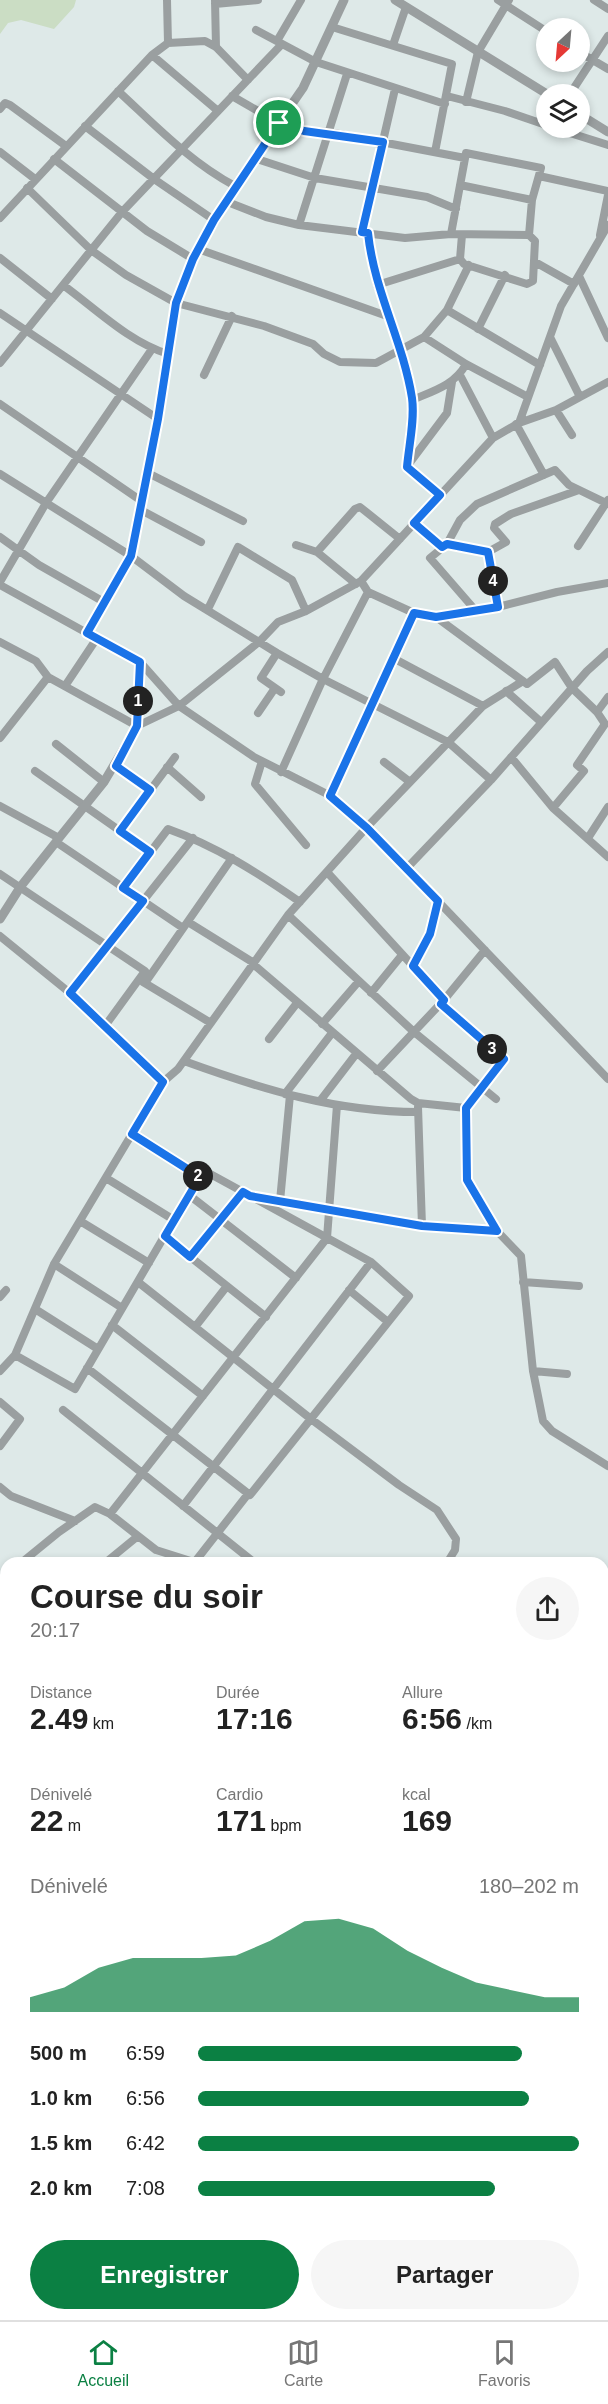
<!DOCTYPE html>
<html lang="fr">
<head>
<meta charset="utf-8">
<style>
  body { margin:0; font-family:Helvetica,sans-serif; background:#f6f6f6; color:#222; height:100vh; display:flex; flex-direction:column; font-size:22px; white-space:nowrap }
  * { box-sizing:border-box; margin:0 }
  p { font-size:20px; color:#767676 }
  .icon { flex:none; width:33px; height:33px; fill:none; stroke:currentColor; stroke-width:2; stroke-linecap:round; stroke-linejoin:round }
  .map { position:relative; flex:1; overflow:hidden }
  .details { position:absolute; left:0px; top:1557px; width:609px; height:764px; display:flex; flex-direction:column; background:#fff; border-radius:18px 18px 0 0; box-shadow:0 3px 9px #0003 }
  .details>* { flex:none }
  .needle { width:39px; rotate:206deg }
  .tools { position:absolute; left:536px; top:18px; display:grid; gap:12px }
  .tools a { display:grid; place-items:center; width:54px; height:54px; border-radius:50%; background:#fff; box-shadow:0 3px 9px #0003; font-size:30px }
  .pin { position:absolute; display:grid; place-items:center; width:51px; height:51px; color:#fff; margin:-26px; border:3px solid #fff; border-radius:50%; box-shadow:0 2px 6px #0007 }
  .km { position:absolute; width:30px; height:30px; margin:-15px; border-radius:50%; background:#222; color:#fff; font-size:16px; line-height:30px; text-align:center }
  .round { display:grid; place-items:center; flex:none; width:63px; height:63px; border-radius:32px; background:#f6f6f6 }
  .head { display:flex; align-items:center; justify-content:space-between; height:102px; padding:0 30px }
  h1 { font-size:33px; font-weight:700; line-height:45px }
  .stats { display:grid; grid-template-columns:repeat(3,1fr); gap:9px; height:102px; padding:6px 30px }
  .stats div { display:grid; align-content:center }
  .stats b { font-size:30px; font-weight:700 }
  .stats small { font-size:16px; font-weight:400 }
  .stats p { font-size:16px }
  .chart { height:168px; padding:12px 30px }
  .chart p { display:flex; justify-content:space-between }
  .chart svg { width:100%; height:108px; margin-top:6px; fill:#0b8043; opacity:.7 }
  .primary-button { display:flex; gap:12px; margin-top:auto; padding:12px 30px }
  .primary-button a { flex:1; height:69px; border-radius:36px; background:#0b8043; color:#fff; font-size:24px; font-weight:700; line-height:69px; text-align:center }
  .primary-button a+a { background:#f6f6f6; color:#222 }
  ul { padding:0 30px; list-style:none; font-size:20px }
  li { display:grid; grid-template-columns:96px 72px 1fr; align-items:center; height:45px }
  li i { height:15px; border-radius:8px; background:#0b8043 }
  .menu { display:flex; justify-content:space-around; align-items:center; height:84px; border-top:2px solid #e0e0e0; background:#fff; font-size:16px; color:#767676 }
  .menu a { display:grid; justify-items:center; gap:3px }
  .menu .selected { color:#0b8043 }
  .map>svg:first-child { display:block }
  .green { fill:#cbddc4 }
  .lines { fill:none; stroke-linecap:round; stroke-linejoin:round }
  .minor { stroke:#9a9fa0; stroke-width:8 }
  .tertiary { stroke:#9a9fa0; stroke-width:9 }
  .primary { stroke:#5b6365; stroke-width:12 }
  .route-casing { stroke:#fff; stroke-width:12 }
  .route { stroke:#1a73e8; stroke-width:8 }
</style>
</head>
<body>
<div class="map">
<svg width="608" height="2320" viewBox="0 0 608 2320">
  <rect width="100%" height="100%" fill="#dee9e8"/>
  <!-- green -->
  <path class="green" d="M 0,0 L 76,0 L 74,7 L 54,29 L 21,20 L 8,23 L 0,34 Z
    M 4,1819 L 6,1931 L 0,1934 L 0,1823 Z"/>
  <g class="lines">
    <!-- minor -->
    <path class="minor" d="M 167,0 L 168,43
      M 215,0 L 216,47
      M 498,0 L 546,31
      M 594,0 L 608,9
      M 215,4 L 258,0
      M 332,27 L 452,64 L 435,152
      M 256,30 L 316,62 L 445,104
      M 277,41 L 301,0
      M 393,45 L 406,7
      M 579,52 L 608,69
      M 152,55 L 218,111
      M 118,91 C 155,125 190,162 235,186
      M 570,94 L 608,36
      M 232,96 L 279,123 L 304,131 L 329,132 L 465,158
      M 447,96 L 505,111 L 546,125
      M 466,102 L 478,52 L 509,0
      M 0,109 L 5,103 L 10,105 L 66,146
      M 85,126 L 154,179 L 214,220
      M 554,128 L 608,145
      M 0,152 L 35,179
      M 254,158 L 315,178 L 427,197 L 456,209
      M 54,159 L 147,231 L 193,259
      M 539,176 L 608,191
      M 460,185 L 532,200
      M 27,188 L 91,250 L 126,275 L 176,303 L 264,326 L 313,344 L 324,354 L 340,362 L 376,363 L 424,337 L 447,310 L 469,265
      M 225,201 L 266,217 L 299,225 L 405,238 L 451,234 L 529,235 L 535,241 L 533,281 L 527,284 L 464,264 L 460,259 L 462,235
      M 0,218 L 152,55 L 168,43 L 205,41 L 216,47 L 248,80
      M 299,225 L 347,74
      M 362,232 L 395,89
      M 368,233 L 377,285 L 401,347 L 412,400 L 407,467
      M 451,234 L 466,153 L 541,168 L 532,200 L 529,235
      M 600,235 L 608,195
      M 198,249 L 387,316
      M 0,258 L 52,299
      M 535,262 L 574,284
      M 579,276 L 608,338
      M 63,285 C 96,309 129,342 168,354
      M 377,285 L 460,259
      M 447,310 L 540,365
      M 0,313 L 158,419
      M 478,329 L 505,275
      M 424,337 L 466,364 L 528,397
      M 550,337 L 580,397
      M 0,363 L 122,212 L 282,44
      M 204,375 L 232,316
      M 460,375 L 493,438
      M 412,400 C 433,391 455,385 466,364
      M 0,404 L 140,500
      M 556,410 L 572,435
      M 519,423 L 561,306 L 608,225
      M 516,424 L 544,475
      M 408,465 L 447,413 L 452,382
      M 407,467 L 440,495
      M 146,472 L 243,521
      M 0,474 L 131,556 L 184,596 L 277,653 L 323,679 L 448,742 L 491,780
      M 139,509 L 201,542
      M 414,523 L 442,547
      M 0,537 L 39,565 L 104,602
      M 447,544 L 488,552 L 506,542 L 494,528 L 495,524 L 511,514 L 579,490
      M 296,545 L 317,552 L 356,584
      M 578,546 L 608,500
      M 317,552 L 355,509 L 360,507 L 400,539
      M 488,552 L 498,607
      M 361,581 L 368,592 L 414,613 L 436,617 L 498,607 L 557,592 L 608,583
      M 0,582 L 46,503 L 152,349
      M 0,585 L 87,633
      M 208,609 L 238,547 L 292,580 L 306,611
      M 476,611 L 430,558 L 447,544 L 460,520 L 477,504 L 555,470 L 569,485 L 608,504
      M 436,617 L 527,684 L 555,662 L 572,688 L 597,712 L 605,724 L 577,765 L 584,771 L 553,808
      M 0,642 L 36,661 L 48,677 L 137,726 L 179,706 L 259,642 L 278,622 L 306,611 L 361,581 L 493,438 L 519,423 L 556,410 L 608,382
      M 277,653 L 261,678 L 281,692
      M 393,658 L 483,706
      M 140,662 L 179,706 L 254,757 L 331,796 L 367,827 L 608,1079
      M 65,686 L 97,638
      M 506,691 L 541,722
      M 597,712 L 608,697
      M 258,713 L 275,688
      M 0,738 L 48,677
      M 56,744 L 104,782
      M 511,757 L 553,808 L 608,857
      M 262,761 L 255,784 L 306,845
      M 384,762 L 410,782
      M 116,766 L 150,790
      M 167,767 L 201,797
      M 35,771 L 150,852
      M 281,772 L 323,679 L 368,592
      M 331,796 L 414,613
      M 0,806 L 59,838 L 56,842 L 183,928
      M 120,831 L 175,757
      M 588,838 L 608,807
      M 406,869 L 491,780 L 587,671 L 608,652
      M 327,872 L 444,1000
      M 0,874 L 145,971 L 105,1026
      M 123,888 L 168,829 C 216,846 258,873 300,902
      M 288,915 L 414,1032 L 496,1099
      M 188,922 L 254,963
      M 0,936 L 70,993 L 163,1082
      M 253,964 L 411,1099 L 418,1103 L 466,1108
      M 413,966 L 430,934 L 438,901
      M 143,982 L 211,1023
      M 145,983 L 232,858
      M 70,993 L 193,838
      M 371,993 L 402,955
      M 441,1004 L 504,1059 L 466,1108 L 467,1180 L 497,1231 L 521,1256 L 533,1371 L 543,1421 L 552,1431 L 608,1466
      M 322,1024 L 359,981
      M 269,1039 L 297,1003
      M 184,1061 C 261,1089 336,1112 418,1112
      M 377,1071 L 444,1000 L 485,950
      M 285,1094 L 332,1033
      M 320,1101 L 356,1054
      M 418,1107 L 422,1226
      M 132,1134 L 199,1177
      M 106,1178 L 174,1220
      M 189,1195 L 296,1278
      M 258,1197 L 422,1226 L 497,1231
      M 280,1201 L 290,1095
      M 80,1221 L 149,1263
      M 164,1236 L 266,1317
      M 191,1257 L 243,1192
      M 54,1264 L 122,1308
      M 138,1282 L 311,1419 L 399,1485 L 437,1510 L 456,1539 L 455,1550 L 447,1563
      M 523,1282 L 579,1286
      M 349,1290 L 388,1322
      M 0,1297 L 6,1290
      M 35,1309 L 98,1349
      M 112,1325 L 203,1396
      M 195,1327 L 227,1286
      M 15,1355 L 75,1389 L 203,1170 L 371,1262 L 409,1296 L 250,1495 L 87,1368
      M 0,1371 L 15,1355 L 54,1264 L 163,1082 L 178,1069 L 288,915 L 367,827 L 483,706 L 523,681
      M 533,1371 L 567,1374
      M 0,1402 L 20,1419 L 0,1446
      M 63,1410 L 255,1563
      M 0,1487 L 11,1496 L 75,1521
      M 183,1506 L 371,1262
      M 110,1514 L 327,1238 L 337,1105
      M 21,1563 L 59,1532 L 95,1507 L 110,1514 L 156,1550 L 197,1563
      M 105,1563 L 138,1536
      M 194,1563 L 248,1494
      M 0,1581 L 6,1576
      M 603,1586 L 608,1577
      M 0,1608 L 6,1615
      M 603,1671 L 608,1666
      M 0,1693 L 6,1700
      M 0,1722 L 6,1718
      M 603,1772 L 608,1772
      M 603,1799 L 608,1787
      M 603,1809 L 608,1812
      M 603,1860 L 608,1862
      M 603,1912 L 608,1915
      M 0,1938 L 6,1935
      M 603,1964 L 608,1966
      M 0,1994 L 6,2005
      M 603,2002 L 608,1996
      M 603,2007 L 608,2013
      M 0,2042 L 6,2038
      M 0,2091 L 6,2090
      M 603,2099 L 608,2106
      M 0,2107 L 6,2129
      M 603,2143 L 608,2137
      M 603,2177 L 608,2181
      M 0,2196 L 6,2196
      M 0,2207 L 6,2217
      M 0,2236 L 6,2232
      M 603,2259 L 608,2262
      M 603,2281 L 608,2278
      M 0,2300 L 6,2299
      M 69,2314 L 73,2320
      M 398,2314 L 403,2320
      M 90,2320 L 99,2314
      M 357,2320 L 361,2314
      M 413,2320 L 418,2314
      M 474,2320 L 474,2314
      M 545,2320 L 552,2314"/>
    <!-- tertiary -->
    <path class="tertiary" d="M 395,0 L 547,94
      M 579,114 L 608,132
      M 59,838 L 104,782 L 137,726 L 140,662 L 87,633 L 131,556 L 158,419 L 176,303 L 193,259 L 235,186 L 303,88 L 344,0
      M 0,919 L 21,886 L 56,842
      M 603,2079 L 608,2079"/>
    <!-- primary -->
    <path class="primary" d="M 0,1798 L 6,1806
      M 214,2314 L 215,2320"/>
  </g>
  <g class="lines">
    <!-- route casing -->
    <g class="route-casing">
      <path id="route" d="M 279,123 L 304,131 L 383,142 L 362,232 L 368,233 C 374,291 403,341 412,398 C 415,419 409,445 407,467 L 440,495 L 414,523 L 442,547 L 447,544 L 488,552 L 498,607 L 436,617 L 414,613 L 330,796 L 367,828 L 438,901 L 430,934 L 413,966 L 444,1000 L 441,1004 L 504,1059 L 466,1108 L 467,1180 L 497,1231 L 422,1226 L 250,1196 L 243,1192 L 190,1257 L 165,1236 L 200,1177 L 132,1134 L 163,1082 L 70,993 L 143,901 L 123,888 L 150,852 L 120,831 L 150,790 L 116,766 L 137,726 L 140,662 L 87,633 L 131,556 L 158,419 L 176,303 L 193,259 L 214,220 Z"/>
    </g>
    <!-- route -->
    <use href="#route" class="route"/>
  </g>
</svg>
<div class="tools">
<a><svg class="needle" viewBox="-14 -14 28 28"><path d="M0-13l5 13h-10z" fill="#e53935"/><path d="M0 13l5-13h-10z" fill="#767676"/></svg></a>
<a><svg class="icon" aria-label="layers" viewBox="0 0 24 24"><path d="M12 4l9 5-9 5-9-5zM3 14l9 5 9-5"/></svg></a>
</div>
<div class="pin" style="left:279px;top:123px;background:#1e9e55"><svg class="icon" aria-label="arrive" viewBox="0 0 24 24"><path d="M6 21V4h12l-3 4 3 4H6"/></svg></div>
<b class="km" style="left:138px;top:701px">1</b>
<b class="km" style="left:198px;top:1176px">2</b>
<b class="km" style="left:492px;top:1049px">3</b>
<b class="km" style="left:493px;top:581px">4</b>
<section class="details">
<div class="head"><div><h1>Course du soir</h1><p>20:17</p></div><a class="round"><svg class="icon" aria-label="share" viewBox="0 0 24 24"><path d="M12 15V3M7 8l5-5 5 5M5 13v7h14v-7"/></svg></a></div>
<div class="stats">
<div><p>Distance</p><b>2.49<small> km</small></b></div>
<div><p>Durée</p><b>17:16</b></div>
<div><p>Allure</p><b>6:56<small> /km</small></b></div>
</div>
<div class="stats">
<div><p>Dénivelé</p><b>22<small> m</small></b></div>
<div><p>Cardio</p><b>171<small> bpm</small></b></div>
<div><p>kcal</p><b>169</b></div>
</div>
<div class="chart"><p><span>Dénivelé</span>180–202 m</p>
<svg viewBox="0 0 160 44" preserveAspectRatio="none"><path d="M0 44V38L10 34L20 26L30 22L40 22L50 22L60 21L70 15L80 7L90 6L100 10L110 19L120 26L130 32L140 35L150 38L160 38V44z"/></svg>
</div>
<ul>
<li><b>500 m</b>6:59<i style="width:85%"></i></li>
<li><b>1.0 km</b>6:56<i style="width:87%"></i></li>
<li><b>1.5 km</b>6:42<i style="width:100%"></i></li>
<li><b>2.0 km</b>7:08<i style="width:78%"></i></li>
</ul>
<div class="primary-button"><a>Enregistrer</a><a>Partager</a></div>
</section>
</div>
<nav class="menu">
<a class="selected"><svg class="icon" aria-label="home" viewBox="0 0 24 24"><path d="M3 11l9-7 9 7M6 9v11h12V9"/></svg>Accueil</a>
<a><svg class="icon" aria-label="map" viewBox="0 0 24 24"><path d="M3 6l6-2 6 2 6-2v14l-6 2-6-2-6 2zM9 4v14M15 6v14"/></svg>Carte</a>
<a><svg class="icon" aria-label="saved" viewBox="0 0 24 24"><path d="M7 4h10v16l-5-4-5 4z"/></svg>Favoris</a>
</nav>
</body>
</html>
